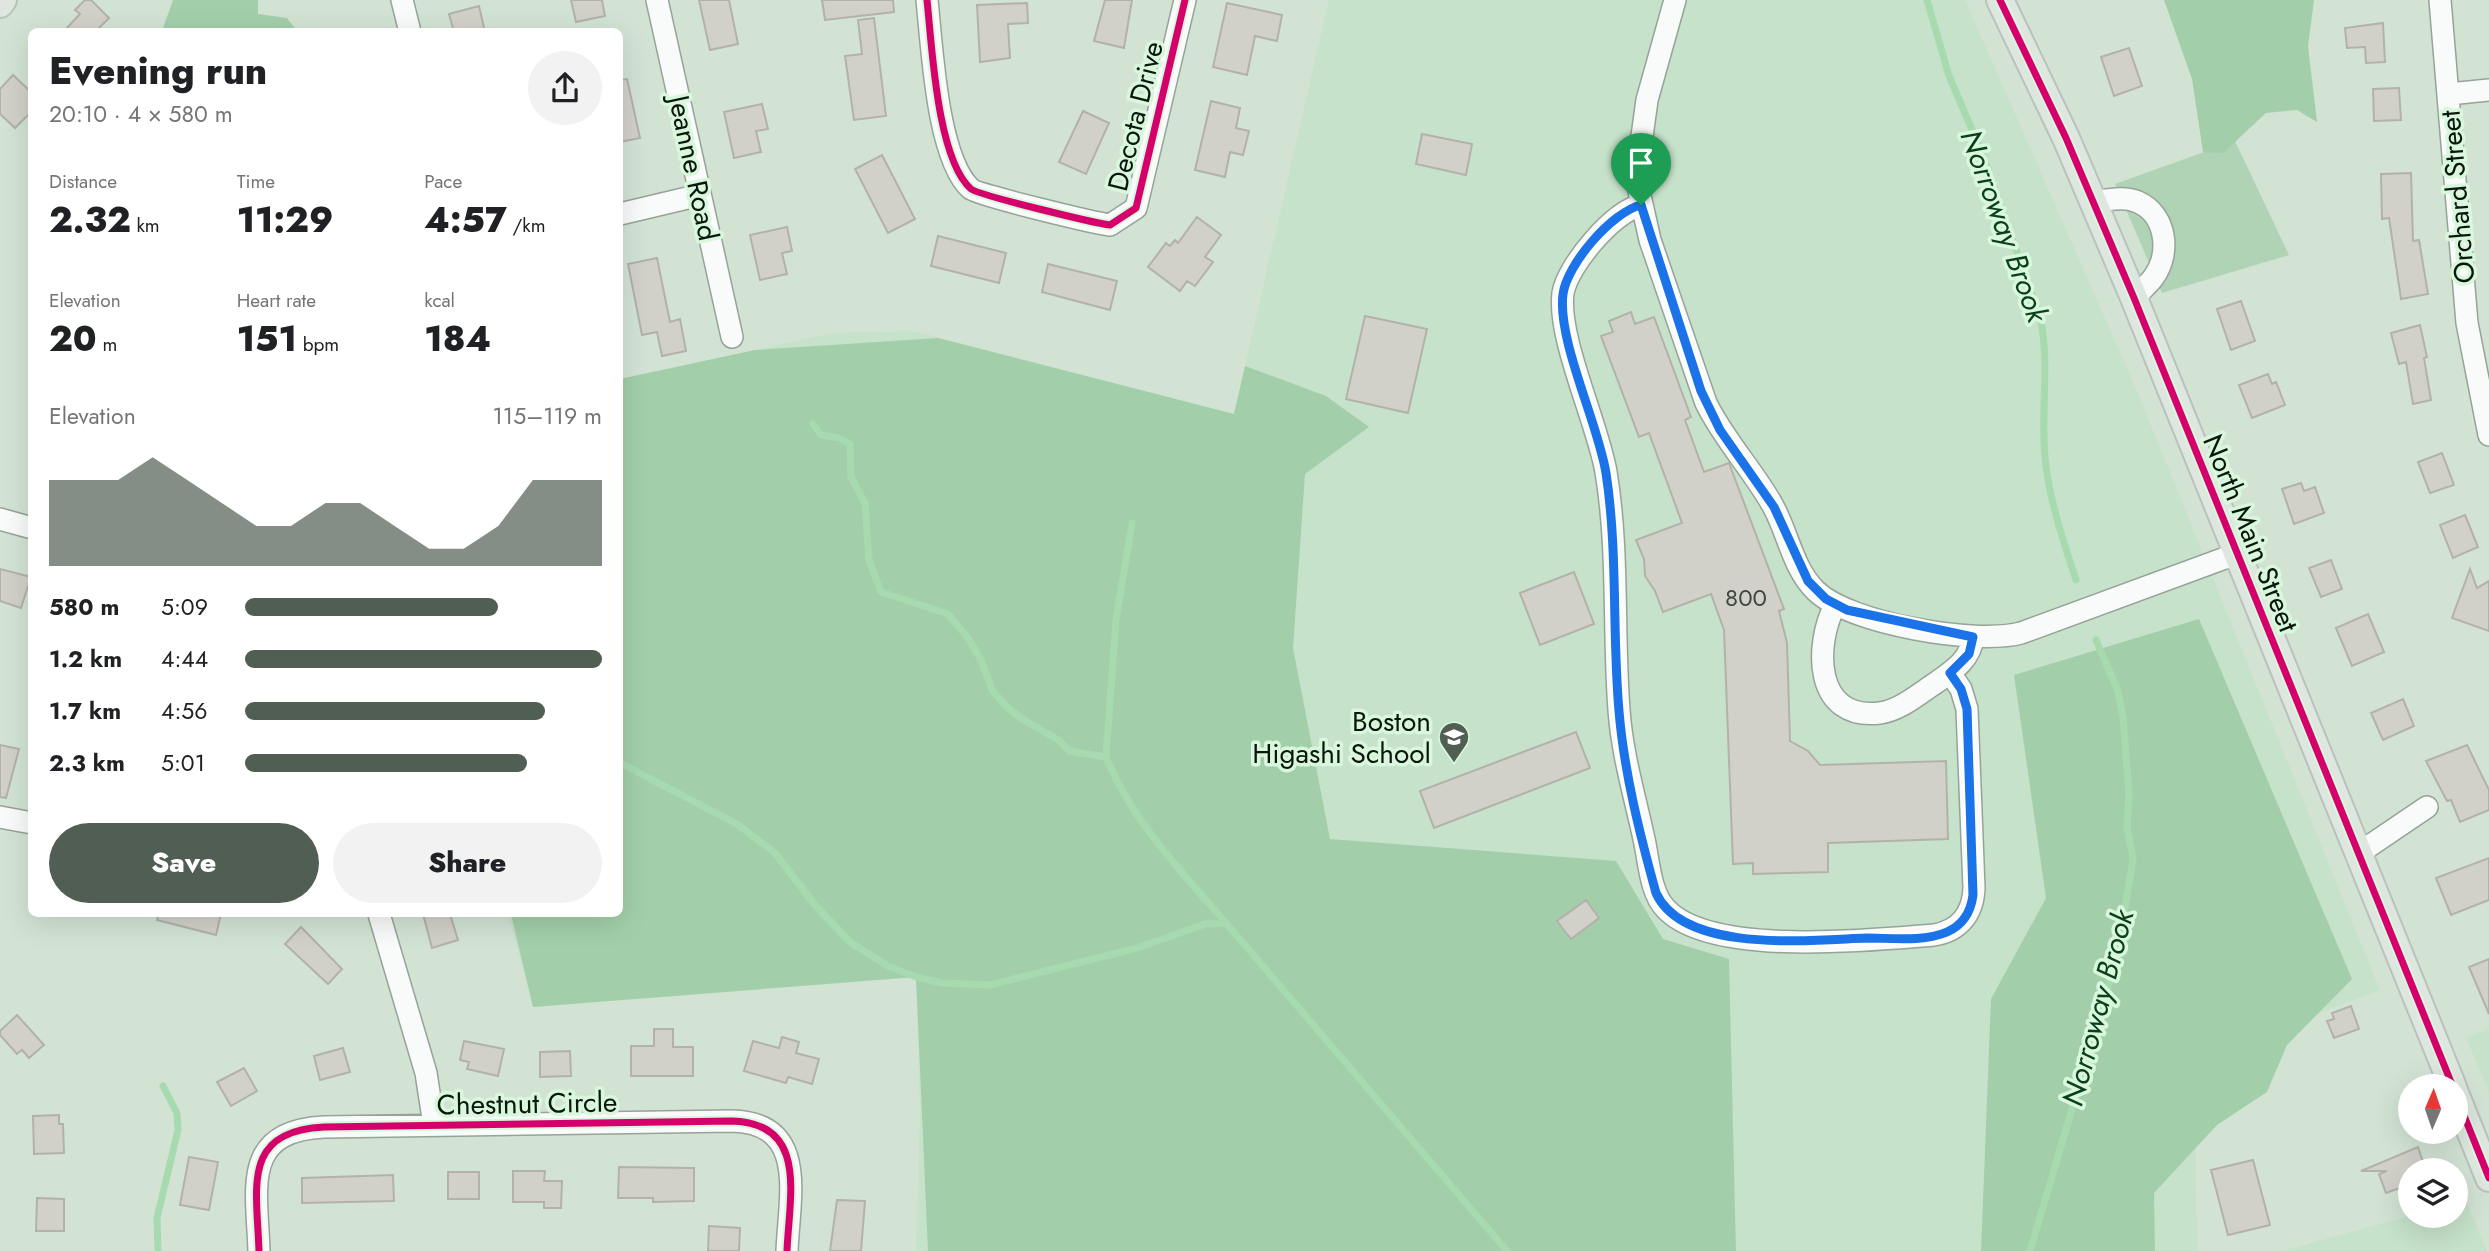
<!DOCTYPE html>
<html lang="en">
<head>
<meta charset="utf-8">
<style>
  body { margin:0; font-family:Jost,sans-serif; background:#f2f2f2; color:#202124; height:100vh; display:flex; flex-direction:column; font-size:26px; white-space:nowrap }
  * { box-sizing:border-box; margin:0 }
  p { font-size:23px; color:#757577 }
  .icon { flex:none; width:38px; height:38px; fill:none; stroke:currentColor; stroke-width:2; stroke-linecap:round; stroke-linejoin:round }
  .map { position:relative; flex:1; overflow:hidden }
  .panel { position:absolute; left:28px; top:28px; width:595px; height:889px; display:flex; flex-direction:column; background:#fff; border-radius:10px; box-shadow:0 7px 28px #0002 }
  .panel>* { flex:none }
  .needle { width:46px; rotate:2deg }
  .controls { position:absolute; left:2398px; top:1074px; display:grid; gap:14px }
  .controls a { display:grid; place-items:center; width:70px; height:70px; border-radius:50%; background:#fff; box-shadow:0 7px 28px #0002; font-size:35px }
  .pin { position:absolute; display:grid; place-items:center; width:60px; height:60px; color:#fff; margin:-72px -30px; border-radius:50% 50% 50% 0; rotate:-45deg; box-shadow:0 0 7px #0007 }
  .pin .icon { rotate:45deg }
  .round { display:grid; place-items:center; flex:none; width:74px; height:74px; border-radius:37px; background:#f2f2f2 }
  .headline { display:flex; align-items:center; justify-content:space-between; height:119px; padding:0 21px }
  h1 { font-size:38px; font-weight:800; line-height:52px }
  .figures { display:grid; grid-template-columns:repeat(3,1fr); gap:10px; height:119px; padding:7px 21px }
  .figures div { display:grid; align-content:center }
  .figures b { font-size:35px; font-weight:800 }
  .figures small { font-size:19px; font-weight:400 }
  .figures p { font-size:19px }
  .chart { height:196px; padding:14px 21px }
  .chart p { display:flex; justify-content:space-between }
  .chart svg { width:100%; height:126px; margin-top:7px; fill:#515e53; opacity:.7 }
  .action { display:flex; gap:14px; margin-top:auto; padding:14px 21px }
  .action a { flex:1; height:80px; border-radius:42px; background:#515e53; color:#fff; font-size:28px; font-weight:800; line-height:80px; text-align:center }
  .action a+a { background:#f2f2f2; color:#202124 }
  ul { padding:0 21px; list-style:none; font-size:23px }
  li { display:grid; grid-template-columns:112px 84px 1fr; align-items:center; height:52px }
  li i { height:18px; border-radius:9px; background:#515e53 }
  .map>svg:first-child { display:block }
  .built { fill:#c6e2ca }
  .green { fill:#b0d2b5 }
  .forest { fill:#a2cfa9 }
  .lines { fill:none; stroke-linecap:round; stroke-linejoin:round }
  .stream { stroke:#a7dbaf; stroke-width:7 }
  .building { fill:#d1d1c9; stroke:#b2b2ab; stroke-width:2 }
  .minor-casing { stroke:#96a398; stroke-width:24 }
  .major-casing { stroke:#bac2bb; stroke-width:30 }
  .minor { stroke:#f8fbf9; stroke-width:21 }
  .major { stroke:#dde6df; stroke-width:26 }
  .cycleway-casing { stroke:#d8f7dc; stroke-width:11 }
  .cycleway { stroke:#d6006c; stroke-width:7 }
  .route-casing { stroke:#fff; stroke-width:14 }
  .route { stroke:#1a73e8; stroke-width:9 }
  .labels { text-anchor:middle; stroke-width:7; stroke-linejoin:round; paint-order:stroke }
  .number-label { font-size:24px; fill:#3e463d }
  .street-label { font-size:28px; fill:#0b160d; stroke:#d8f7dc }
  .poi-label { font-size:28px; fill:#0b160d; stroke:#d8f7dc; text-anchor:end }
  .water-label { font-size:30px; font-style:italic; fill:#0b3e1a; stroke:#d8f7dc }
</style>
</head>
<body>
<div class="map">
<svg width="2489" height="1251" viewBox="0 0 2489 1251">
  <rect width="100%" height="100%" fill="#d2e3d4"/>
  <!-- built -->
  <path class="built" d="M 1329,0 L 1965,0 L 2137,391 L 2380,990 L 2194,1061 L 2197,1251 L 916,1251 L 920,1111 L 916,977 L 533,1007 L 508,914 L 620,914 L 620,379 L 833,333 L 914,331 L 1234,414 Z
    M 2489,1030 L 2489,1094 L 2466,1037 Z
    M 2466,1200 L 2487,1251 L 2282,1251 L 2410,1216 L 2455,1216 L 2455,1203 Z"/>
  <!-- green -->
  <path class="green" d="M 2235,141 L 2289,255 L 2162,293 L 2115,184 Z"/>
  <!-- forest -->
  <path class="forest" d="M 173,0 L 258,0 L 258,14 L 287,18 L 297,31 L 162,31 Z
    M 2164,0 L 2314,0 L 2308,46 L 2317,122 L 2297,110 L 2266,113 L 2223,153 L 2203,152 L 2192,79 Z
    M 938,338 L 1234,414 L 1245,366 L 1326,396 L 1369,427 L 1305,474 L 1293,648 L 1330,839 L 1616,861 L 1663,939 L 1729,959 L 1736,1251 L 928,1251 L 916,977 L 533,1007 L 511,914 L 620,914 L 620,379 L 755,350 Z
    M 2199,619 L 2352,979 L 2287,1045 L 2267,1092 L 2217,1125 L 2154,1193 L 2155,1251 L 1981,1251 L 1991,999 L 2046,898 L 2014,675 Z"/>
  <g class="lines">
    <!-- stream -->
    <path class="stream" d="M 1927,0 L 1949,76 L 1982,153 L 2040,317 C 2051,366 2039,416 2046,466 C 2051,505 2064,543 2076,580
      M 813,424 L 821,435 L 839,438 L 850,444 L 851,477 L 865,503 L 869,560 L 881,592 L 948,614 L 968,638 L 981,660 L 992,690 L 1006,706 L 1022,719 L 1060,741 L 1069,751 L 1106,757 C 1132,821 1181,871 1226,923
      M 1106,757 L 1116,620 L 1132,523
      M 620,763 L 737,824 L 775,853 L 815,905 L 850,942 L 888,966 L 916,977 L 942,983 L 990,985 L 1137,948 L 1205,924 L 1226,923 L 1507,1251
      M 158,1251 L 157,1218 L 178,1130 L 177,1113 L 163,1086
      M 2030,1251 L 2117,957 L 2133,859 L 2127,827 L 2129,793 L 2123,717 L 2118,691 L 2096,640"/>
  </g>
  <!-- building -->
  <path class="building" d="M 85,0 L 91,0 L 109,18 L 95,32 L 63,32 L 80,14 L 75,10 Z
    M 571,0 L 602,0 L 605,16 L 576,22 Z
    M 699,0 L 729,0 L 738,44 L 710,50 Z
    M 822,0 L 893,0 L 894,12 L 825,20 Z
    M 1105,0 L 1132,0 L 1124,48 L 1094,41 Z
    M 1027,3 L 1028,23 L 1008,24 L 1010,58 L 980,62 L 977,5 Z
    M 1227,3 L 1282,15 L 1277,41 L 1255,36 L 1247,75 L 1213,67 Z
    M 479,6 L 485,32 L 454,32 L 449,14 Z
    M 874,18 L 886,116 L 854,120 L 845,56 L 862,54 L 858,20 Z
    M 2383,23 L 2385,62 L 2366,63 L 2365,47 L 2347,48 L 2345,28 Z
    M 2129,48 L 2142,86 L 2114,96 L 2101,57 Z
    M 13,75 L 32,93 L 32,111 L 15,128 L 0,114 L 0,89 Z
    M 627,79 L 640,138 L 620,142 L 620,80 Z
    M 2399,88 L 2401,120 L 2374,121 L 2373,89 Z
    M 1211,101 L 1240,108 L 1236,128 L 1249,131 L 1243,155 L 1230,152 L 1225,177 L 1195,170 Z
    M 762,104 L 768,129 L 756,131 L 761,152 L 734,158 L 724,112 Z
    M 1083,111 L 1109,123 L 1086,174 L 1059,162 Z
    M 1422,134 L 1472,144 L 1466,175 L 1416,164 Z
    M 882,155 L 915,219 L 888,233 L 855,169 Z
    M 2411,173 L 2413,241 L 2419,240 L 2428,294 L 2401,299 L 2389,218 L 2382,219 L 2381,174 Z
    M 1197,217 L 1221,235 L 1205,257 L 1213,262 L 1195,286 L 1187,281 L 1180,291 L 1148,267 L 1166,243 L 1170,246 L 1175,240 L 1178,243 Z
    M 787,227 L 792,251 L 782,253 L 787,274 L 760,280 L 750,235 Z
    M 938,236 L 1006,253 L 999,283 L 931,266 Z
    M 657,258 L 670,322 L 680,319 L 686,351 L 662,356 L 657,332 L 642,335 L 628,264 Z
    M 1048,264 L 1117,281 L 1110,310 L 1042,292 Z
    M 2241,301 L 2255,341 L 2231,350 L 2217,309 Z
    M 1631,312 L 1635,324 L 1654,317 L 1691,417 L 1685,420 L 1704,472 L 1729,463 L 1784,609 L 1779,611 L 1787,643 L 1790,741 L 1808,751 L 1820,765 L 1946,761 L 1948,839 L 1828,843 L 1828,872 L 1753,874 L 1753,863 L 1733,864 L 1724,630 L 1711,594 L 1663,612 L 1655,591 L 1645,576 L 1644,559 L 1636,540 L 1682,523 L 1649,433 L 1639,437 L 1601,336 L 1613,332 L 1609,321 Z
    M 1365,316 L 1427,329 L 1408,413 L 1346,399 Z
    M 2420,325 L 2427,357 L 2424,358 L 2431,400 L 2413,404 L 2406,362 L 2399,364 L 2391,333 Z
    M 2268,374 L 2272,384 L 2276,382 L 2285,405 L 2252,418 L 2239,385 Z
    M 2442,453 L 2454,485 L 2430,493 L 2418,462 Z
    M 2301,483 L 2304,491 L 2315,487 L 2324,513 L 2294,524 L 2282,489 Z
    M 2465,515 L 2478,547 L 2453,558 L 2440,525 Z
    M 2331,560 L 2342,589 L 2321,597 L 2309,568 Z
    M 0,569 L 31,577 L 21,608 L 0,601 Z
    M 2470,569 L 2477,588 L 2489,581 L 2489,631 L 2452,618 Z
    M 1574,572 L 1594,624 L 1540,645 L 1520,593 Z
    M 2368,614 L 2384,652 L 2352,666 L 2336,628 Z
    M 2403,699 L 2414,726 L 2383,740 L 2371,713 Z
    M 1576,732 L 1590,768 L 1434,828 L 1420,791 Z
    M 0,745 L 19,749 L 6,798 L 0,797 Z
    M 2467,745 L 2489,790 L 2489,810 L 2460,822 L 2451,800 L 2447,801 L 2426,761 Z
    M 2489,858 L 2489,900 L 2451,915 L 2436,878 Z
    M 1586,900 L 1599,918 L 1571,939 L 1557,921 Z
    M 158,914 L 221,914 L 216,935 L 157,920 Z
    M 423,914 L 450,914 L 458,940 L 432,948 Z
    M 301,927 L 342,969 L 328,984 L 285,944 Z
    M 2489,959 L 2489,1014 L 2469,967 Z
    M 2351,1006 L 2359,1029 L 2334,1038 L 2327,1021 L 2334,1019 L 2332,1013 Z
    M 17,1015 L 44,1045 L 29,1058 L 22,1050 L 17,1054 L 0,1035 L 0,1031 Z
    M 654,1029 L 673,1029 L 673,1047 L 693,1047 L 693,1076 L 631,1076 L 631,1046 L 654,1046 Z
    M 782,1037 L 799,1042 L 796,1053 L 819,1059 L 812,1084 L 788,1077 L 786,1083 L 744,1071 L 753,1041 L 779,1048 Z
    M 464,1041 L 504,1049 L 498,1076 L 467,1069 L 469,1062 L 460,1060 Z
    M 343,1048 L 350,1072 L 320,1080 L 314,1056 Z
    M 570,1051 L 571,1076 L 540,1077 L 540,1052 Z
    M 244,1068 L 257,1091 L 231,1106 L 217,1082 Z
    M 59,1115 L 59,1124 L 63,1124 L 64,1153 L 34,1154 L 33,1116 Z
    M 2418,1147 L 2426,1171 L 2410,1171 L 2410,1207 L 2400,1188 L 2386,1193 L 2379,1174 L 2387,1171 L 2361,1171 Z
    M 189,1157 L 218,1162 L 209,1210 L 180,1205 Z
    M 2253,1160 L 2270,1225 L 2228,1235 L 2211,1170 Z
    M 619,1167 L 694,1168 L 694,1201 L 653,1202 L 653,1198 L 618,1198 Z
    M 513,1171 L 545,1171 L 544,1181 L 562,1181 L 561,1208 L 544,1208 L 544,1202 L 513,1202 Z
    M 448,1172 L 479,1172 L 479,1199 L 448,1199 Z
    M 393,1175 L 394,1201 L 302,1203 L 302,1178 Z
    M 37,1198 L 64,1199 L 64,1231 L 36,1231 Z
    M 837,1200 L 865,1201 L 861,1251 L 830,1251 Z
    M 709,1226 L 740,1228 L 739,1251 L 708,1251 Z"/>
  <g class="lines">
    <!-- minor casing -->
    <g class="minor-casing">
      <path id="minor" d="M 402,0 L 410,32
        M 657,0 L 732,337
        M 927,0 C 932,46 937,159 971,189 C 978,195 1094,223 1110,225 L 1136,208 L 1185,0
        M 1675,0 L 1647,100 L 1640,151 L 1639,191 L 1650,240 L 1706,403 C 1724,440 1753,470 1773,506 C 1788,533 1793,569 1816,591 C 1850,624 1977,645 2021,633 L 2236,554
        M 2440,0 L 2467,323 L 2489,435
        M 2449,94 L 2489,90
        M 2094,202 C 2108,200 2124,196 2138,202 C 2167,215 2171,254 2153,278 C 2148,285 2140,291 2134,298
        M 1641,205 C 1613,212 1568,265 1563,293 C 1557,338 1598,424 1606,472 C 1619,550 1613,632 1619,710 C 1622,754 1635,797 1644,839 C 1649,861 1650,893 1666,909 C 1711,957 1872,940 1934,935 C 1959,931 1973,914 1974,888 L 1967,709 L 1961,689 L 1950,673
        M 620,214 L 700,195
        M 0,519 L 32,528
        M 1835,605 C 1814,646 1814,721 1880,713 C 1901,710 1920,693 1937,682 C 1954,670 1971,659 1973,637
        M 0,817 L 32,823
        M 2359,853 L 2427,807
        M 379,914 L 426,1073 L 434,1125
        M 259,1251 C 257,1188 241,1131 324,1127 L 732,1121 C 809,1123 789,1197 787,1251"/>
    </g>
    <!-- major casing -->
    <g class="major-casing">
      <path id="major" d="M 2000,0 L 2066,138 L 2134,298 L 2453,1087
        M 0,4 L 3,0
        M 2455,1093 L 2489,1178"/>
    </g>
    <!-- minor -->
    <use href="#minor" class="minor"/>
    <!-- major -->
    <use href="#major" class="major"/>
    <!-- cycleway casing -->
    <g class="cycleway-casing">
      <path id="cycleway" d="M 927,0 C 932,46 937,159 971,189 C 978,195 1094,223 1110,225 L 1136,208 L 1185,0
        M 2000,0 L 2066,138 L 2134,298 L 2453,1087
        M 2455,1093 L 2489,1178
        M 259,1251 C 257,1188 241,1131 324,1127 L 732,1121 C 809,1123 789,1197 787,1251"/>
    </g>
    <!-- cycleway -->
    <use href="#cycleway" class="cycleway"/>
  </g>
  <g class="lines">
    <!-- route casing -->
    <g class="route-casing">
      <path id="route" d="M 1641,205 L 1701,391 L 1720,430 L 1774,507 L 1808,581 L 1826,599 L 1847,610 L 1973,637 L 1969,654 L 1950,673 L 1961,689 L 1967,709 L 1973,895 C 1971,911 1963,925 1947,932 C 1924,942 1891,938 1866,938 C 1811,940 1684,954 1656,893 C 1640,835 1624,772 1619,711 C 1612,633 1618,551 1606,473 C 1598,423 1557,340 1563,294 C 1567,264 1612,212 1641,205 Z"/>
    </g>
    <!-- route -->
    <use href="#route" class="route"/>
  </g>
  <!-- icons -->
  <defs>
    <g id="school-pin" transform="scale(1.575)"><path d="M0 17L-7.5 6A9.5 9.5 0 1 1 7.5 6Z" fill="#515e53" stroke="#d8f7dc"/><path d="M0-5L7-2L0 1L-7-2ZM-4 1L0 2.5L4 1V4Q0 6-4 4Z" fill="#fff"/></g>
  </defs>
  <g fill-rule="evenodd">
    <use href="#school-pin" x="1454" y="737"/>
  </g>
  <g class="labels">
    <!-- number labels -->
    <g class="number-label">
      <text x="1746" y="606">800</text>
    </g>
    <!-- street labels -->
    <g class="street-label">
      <text transform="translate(1135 116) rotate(-76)" y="10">Decota Drive</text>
      <text transform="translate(694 168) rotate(78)" y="10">Jeanne Road</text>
      <text transform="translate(2457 197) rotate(-95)" y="10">Orchard Street</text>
      <text transform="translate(2251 533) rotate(68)" y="10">North Main Street</text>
      <text transform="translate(527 1103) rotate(-1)" y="10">Chestnut Circle</text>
    </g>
    <!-- poi labels -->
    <g class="poi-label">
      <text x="1431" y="731">Boston<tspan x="1431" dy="32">Higashi School</tspan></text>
    </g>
    <!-- water labels -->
    <g class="water-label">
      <text transform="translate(2004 226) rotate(70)" y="10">Norroway Brook</text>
      <text transform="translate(2098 1008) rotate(-75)" y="10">Norroway Brook</text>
    </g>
  </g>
</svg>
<div class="controls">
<a><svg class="needle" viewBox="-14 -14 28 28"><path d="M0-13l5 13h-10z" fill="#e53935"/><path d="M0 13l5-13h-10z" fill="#757577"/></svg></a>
<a><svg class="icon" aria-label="layers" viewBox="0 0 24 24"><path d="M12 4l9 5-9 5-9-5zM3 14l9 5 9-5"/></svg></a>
</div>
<div class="pin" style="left:1641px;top:205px;background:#1e9e55"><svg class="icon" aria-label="arrive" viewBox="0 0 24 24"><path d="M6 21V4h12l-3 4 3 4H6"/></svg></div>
<section class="panel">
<div class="headline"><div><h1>Evening run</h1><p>20:10 · 4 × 580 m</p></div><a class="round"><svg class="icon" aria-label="share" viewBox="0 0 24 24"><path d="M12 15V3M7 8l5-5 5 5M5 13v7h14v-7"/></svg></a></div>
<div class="figures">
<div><p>Distance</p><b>2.32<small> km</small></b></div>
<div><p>Time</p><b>11:29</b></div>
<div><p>Pace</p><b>4:57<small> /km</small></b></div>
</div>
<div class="figures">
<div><p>Elevation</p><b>20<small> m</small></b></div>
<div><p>Heart rate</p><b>151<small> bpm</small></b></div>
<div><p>kcal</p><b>184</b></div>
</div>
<div class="chart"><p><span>Elevation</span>115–119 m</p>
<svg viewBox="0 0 160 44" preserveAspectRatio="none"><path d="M0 44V14L10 14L20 14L30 6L40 14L50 22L60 30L70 30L80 22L90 22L100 30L110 38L120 38L130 30L140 14L150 14L160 14V44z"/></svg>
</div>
<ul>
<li><b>580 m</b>5:09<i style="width:71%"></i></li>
<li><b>1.2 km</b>4:44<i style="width:100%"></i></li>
<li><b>1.7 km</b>4:56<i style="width:84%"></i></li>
<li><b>2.3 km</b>5:01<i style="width:79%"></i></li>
</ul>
<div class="action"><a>Save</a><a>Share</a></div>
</section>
</div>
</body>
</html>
